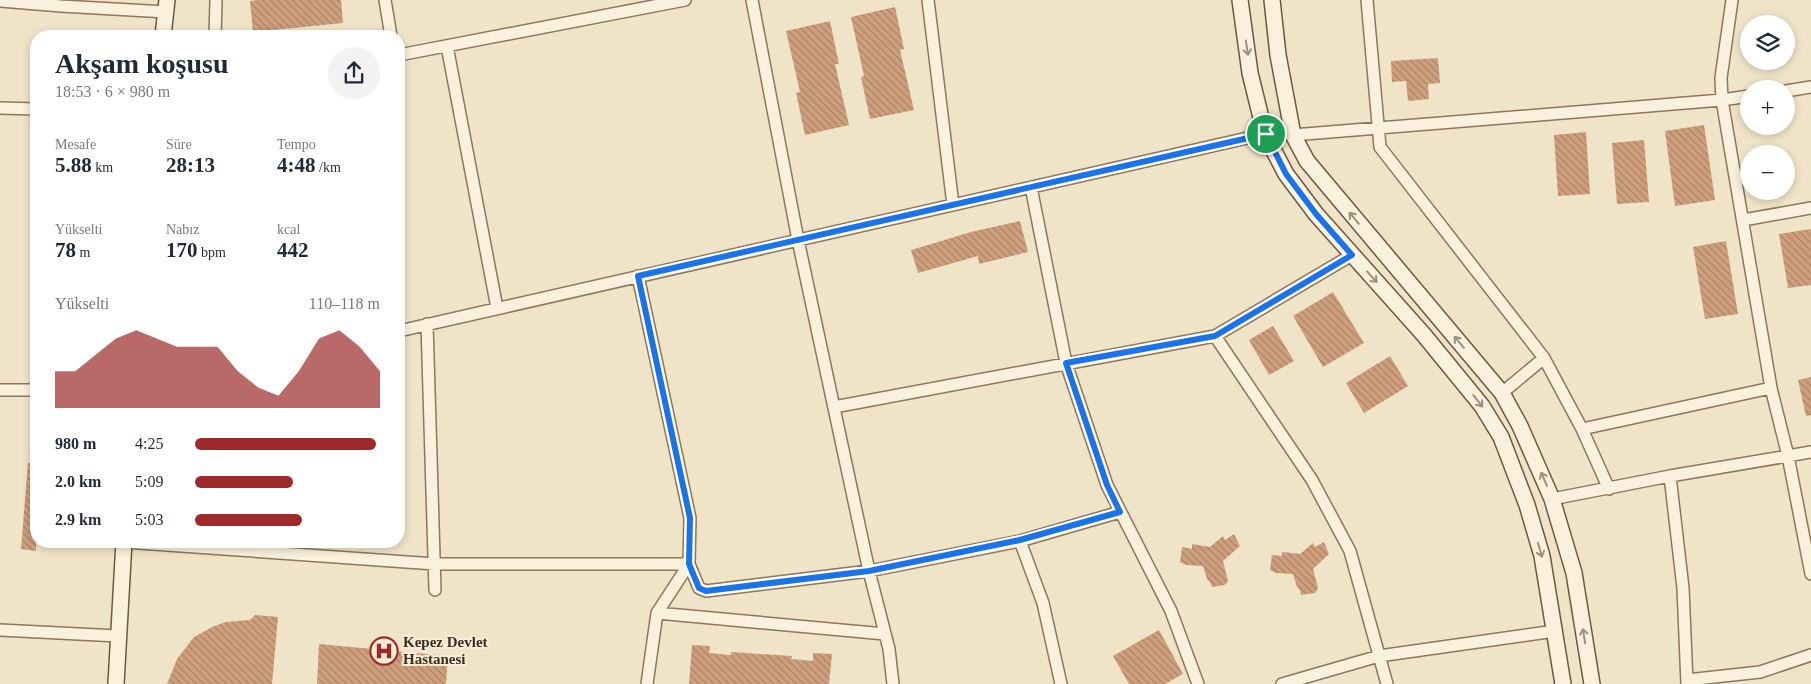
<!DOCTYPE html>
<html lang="tr">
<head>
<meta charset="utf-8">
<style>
  body { margin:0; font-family:Georgia,serif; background:#f2f2f3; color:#1f2937; height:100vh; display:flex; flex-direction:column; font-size:19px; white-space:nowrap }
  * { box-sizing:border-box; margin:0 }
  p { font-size:16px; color:#747a83 }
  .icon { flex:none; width:28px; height:28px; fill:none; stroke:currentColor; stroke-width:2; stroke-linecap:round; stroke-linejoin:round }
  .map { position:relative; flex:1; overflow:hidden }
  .side { position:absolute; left:30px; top:30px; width:375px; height:518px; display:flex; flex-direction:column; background:#fff; border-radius:20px; box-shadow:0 2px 8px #0003 }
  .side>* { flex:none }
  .tools { position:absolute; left:1740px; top:15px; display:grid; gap:10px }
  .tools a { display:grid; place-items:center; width:55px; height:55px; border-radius:50%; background:#fff; box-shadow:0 2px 8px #0003; font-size:25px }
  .pin { position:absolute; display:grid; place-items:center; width:42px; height:42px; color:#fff; margin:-21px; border:2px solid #fff; border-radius:50%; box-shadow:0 1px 5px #0007 }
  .round { display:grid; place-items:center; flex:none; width:52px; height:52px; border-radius:26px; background:#f2f2f3 }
  .headline { display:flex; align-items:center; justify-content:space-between; height:85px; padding:0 25px }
  h1 { font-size:28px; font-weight:600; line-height:38px }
  .metrics { display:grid; grid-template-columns:repeat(3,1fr); gap:8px; height:85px; padding:5px 25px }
  .metrics div { display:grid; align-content:center }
  .metrics b { font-size:21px; font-weight:600 }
  .metrics small { font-size:14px; font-weight:400 }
  .metrics p { font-size:14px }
  .chart { height:140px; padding:10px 25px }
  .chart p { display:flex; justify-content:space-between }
  .chart svg { width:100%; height:90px; margin-top:5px; fill:#9e2a2b; opacity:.7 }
  ul { padding:0 25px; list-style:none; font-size:16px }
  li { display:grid; grid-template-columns:80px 60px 1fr; align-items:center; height:38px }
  li i { height:12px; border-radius:6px; background:#9e2a2b }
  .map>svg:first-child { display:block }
  .building { fill:url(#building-back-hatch) }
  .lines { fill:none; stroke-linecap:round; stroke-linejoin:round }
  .street-casing { stroke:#8d765c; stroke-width:14 }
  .secondary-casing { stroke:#6f573f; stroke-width:18 }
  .street { stroke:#faf1dc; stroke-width:11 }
  .secondary { stroke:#faf1dc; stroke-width:15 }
  .oneway { stroke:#9c907e }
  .route-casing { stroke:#fff; stroke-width:10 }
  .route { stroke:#1a73e8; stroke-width:6 }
  .labels { text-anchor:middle; stroke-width:4; stroke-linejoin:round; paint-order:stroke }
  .poi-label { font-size:15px; font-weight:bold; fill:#3d2e20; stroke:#f7eed8; text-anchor:start }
</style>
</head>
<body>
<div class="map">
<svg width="1811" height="684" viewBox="0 0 1811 684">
  <defs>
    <pattern id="building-back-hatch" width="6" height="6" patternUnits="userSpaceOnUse" patternTransform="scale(1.25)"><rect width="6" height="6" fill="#cf9f7d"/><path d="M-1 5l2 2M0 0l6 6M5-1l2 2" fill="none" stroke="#a98266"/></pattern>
  </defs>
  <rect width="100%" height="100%" fill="#f0e4c8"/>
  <!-- building -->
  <path class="building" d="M 259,0 L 341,0 L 343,23 L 253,32 L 250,1 Z
    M 895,7 L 904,49 L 900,50 L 914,110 L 870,119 L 861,77 L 864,76 L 851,17 Z
    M 830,21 L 839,64 L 835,64 L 849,125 L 805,135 L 796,93 L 800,92 L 786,31 Z
    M 1438,58 L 1440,83 L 1428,84 L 1429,99 L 1408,101 L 1406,81 L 1392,82 L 1391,61 Z
    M 1704,125 L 1715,200 L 1675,206 L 1665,131 Z
    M 1586,132 L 1590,194 L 1558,196 L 1554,135 Z
    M 1644,140 L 1649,202 L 1617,204 L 1612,143 Z
    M 1020,221 L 1028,252 L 979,264 L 978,256 L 918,273 L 911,250 L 971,232 Z
    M 1811,229 L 1811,285 L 1788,288 L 1779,234 Z
    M 1726,241 L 1738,314 L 1705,319 L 1693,247 Z
    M 1333,292 L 1364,343 L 1323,367 L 1293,316 Z
    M 1273,326 L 1294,361 L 1269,375 L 1249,340 Z
    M 1390,356 L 1408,386 L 1364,413 L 1346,383 Z
    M 1811,377 L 1811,415 L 1806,416 L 1798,380 Z
    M 28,463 L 36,463 L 36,551 L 21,549 Z
    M 1234,534 L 1240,546 L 1223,561 L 1228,581 L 1225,585 L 1212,587 L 1210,582 L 1207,579 L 1203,566 L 1186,565 L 1180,562 L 1182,547 L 1192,549 L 1192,544 L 1210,547 L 1223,536 L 1225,540 Z
    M 1324,542 L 1329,554 L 1313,569 L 1318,588 L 1315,593 L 1301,595 L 1300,590 L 1297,587 L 1293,574 L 1276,573 L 1270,570 L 1272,555 L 1282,556 L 1282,552 L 1300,554 L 1313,543 L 1315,547 Z
    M 255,615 L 278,617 L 272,684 L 167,684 L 177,659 L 194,637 L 212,627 L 226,622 L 250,620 Z
    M 1159,630 L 1183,674 L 1165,684 L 1129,684 L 1113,656 Z
    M 319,644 L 448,656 L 446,684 L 317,684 Z
    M 692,645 L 710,646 L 709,653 L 731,655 L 731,652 L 792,656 L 791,659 L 813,661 L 813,653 L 832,654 L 829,684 L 689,684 Z"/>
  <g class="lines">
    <!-- street casing -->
    <g class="street-casing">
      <path id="street" d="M 385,0 L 391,36
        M 752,0 L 798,240 L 869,571 L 889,649 L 893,684
        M 928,0 L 953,205
        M 1367,0 L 1380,147 L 1544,358 L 1582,429 L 1609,489
        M 1732,0 L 1721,78 L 1722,100 L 1771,388 L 1788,456 L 1811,574
        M 0,1 L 61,6 L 166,12
        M 215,36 L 216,0
        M 447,46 L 497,308
        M 399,55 L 685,0
        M 1786,91 L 1811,87
        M 0,108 L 36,109
        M 1293,135 L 1722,100 L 1749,96
        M 1031,187 L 1066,363 L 1107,485 L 1171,611 L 1198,684
        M 1743,220 L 1811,208
        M 638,276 L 690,518 L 689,564 L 657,613 L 647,684
        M 427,324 L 435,590
        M 399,331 L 1265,134
        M 1215,336 L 1312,480 L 1350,551 L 1387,684
        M 0,390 L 36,390
        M 1502,393 L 1544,358
        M 834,407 L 1215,336 L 1352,255
        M 1582,429 L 1771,388
        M 1670,476 L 1683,588 L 1687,684
        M 1552,499 L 1670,476 L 1811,452
        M 1020,541 L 1043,603 L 1061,684
        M 124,542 L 435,564 L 689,564 L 699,588 L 706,591 L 869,571 L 1020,541 L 1120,512
        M 657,613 L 885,634
        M 0,630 L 118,636
        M 1687,680 L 1760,672 L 1811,655
        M 1282,684 L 1379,656 L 1555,631"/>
    </g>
    <!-- secondary casing -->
    <g class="secondary-casing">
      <path id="secondary" d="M 1240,0 L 1250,73 L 1265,134 L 1286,174 L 1316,214 L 1424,335 L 1482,406 L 1501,437 L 1527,505 L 1542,556 L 1563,684
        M 1272,0 L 1278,55 L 1293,135 L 1307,161 L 1502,393 L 1520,426 L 1552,499 L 1574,573 L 1592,684
        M 163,36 L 167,0
        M 116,684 L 124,541"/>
    </g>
    <!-- street -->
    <use href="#street" class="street"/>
    <!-- secondary -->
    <use href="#secondary" class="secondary"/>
  </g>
  <!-- one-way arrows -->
  <defs><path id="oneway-shaft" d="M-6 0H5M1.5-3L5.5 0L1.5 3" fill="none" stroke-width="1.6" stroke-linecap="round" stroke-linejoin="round" transform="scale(1.25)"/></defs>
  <g class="oneway">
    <use href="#oneway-shaft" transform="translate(1247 48) rotate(81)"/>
    <use href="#oneway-shaft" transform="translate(1354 218) rotate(-130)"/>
    <use href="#oneway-shaft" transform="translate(1372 277) rotate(48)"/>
    <use href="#oneway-shaft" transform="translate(1459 342) rotate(-130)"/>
    <use href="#oneway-shaft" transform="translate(1478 401) rotate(52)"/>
    <use href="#oneway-shaft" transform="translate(1544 479) rotate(-113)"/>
    <use href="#oneway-shaft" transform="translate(1540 550) rotate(74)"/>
    <use href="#oneway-shaft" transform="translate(1584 636) rotate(-99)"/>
  </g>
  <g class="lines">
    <!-- route casing -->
    <g class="route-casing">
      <path id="route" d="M 1266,134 L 1286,174 L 1316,214 L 1352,255 L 1215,336 L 1066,363 L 1107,485 L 1120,512 L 1020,540 L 869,571 L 706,591 L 699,588 L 689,564 L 690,518 L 638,276 Z"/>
    </g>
    <!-- route -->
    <use href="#route" class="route"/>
  </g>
  <!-- icons -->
  <defs>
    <g id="hospital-ring" transform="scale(1.4375)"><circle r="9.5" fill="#f7eed8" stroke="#9e2a2b" stroke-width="1.5"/><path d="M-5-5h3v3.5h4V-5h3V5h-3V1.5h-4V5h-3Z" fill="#9e2a2b"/></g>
  </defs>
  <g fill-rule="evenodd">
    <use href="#hospital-ring" x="384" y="651"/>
  </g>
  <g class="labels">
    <!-- poi labels -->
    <g class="poi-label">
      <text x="403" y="647">Kepez Devlet<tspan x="403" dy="17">Hastanesi</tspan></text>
    </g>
  </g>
</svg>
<div class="tools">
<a><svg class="icon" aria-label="layers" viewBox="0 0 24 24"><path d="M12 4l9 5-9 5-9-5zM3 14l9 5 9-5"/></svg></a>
<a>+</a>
<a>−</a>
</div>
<div class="pin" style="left:1266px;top:134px;background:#1e9e55"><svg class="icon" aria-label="arrive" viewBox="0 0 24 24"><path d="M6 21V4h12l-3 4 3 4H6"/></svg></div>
<section class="side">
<div class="headline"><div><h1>Akşam koşusu</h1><p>18:53 · 6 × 980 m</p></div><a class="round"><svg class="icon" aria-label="share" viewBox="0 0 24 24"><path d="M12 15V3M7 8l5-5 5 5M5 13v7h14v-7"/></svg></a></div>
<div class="metrics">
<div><p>Mesafe</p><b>5.88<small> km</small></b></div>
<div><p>Süre</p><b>28:13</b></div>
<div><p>Tempo</p><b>4:48<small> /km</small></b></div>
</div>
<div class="metrics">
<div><p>Yükselti</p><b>78<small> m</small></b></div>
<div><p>Nabız</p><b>170<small> bpm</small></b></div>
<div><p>kcal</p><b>442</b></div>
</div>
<div class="chart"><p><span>Yükselti</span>110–118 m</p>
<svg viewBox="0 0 160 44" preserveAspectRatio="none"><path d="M0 44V26L10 26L20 18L30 10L40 6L50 10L60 14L70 14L80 14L90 26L100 34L110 38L120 26L130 10L140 6L150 14L160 26V44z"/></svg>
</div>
<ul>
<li><b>980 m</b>4:25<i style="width:98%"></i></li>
<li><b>2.0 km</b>5:09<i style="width:53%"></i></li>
<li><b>2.9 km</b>5:03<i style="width:58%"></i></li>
</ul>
</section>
</div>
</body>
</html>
